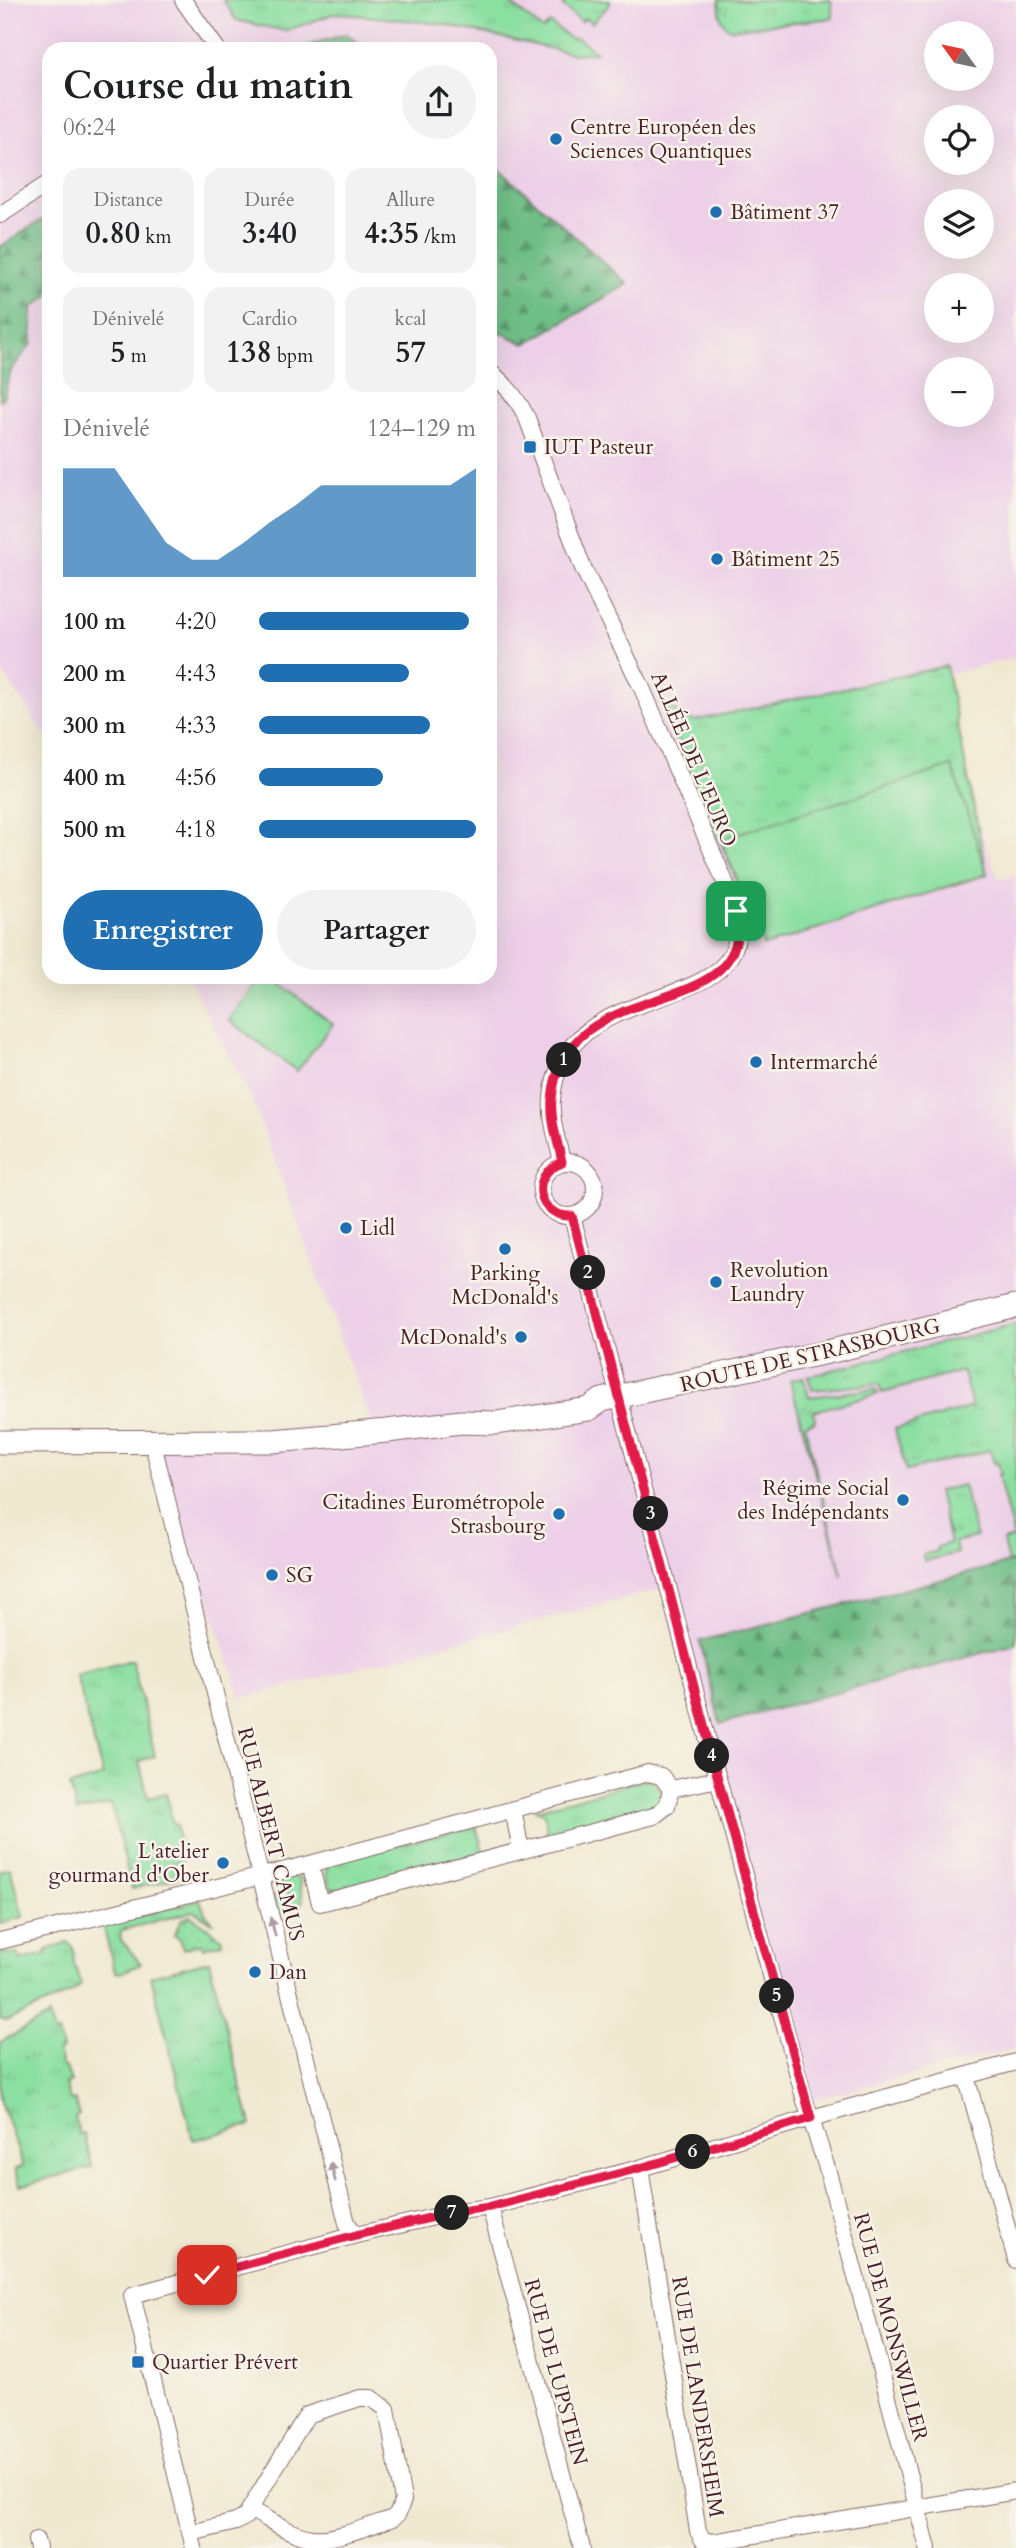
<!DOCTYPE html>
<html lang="fr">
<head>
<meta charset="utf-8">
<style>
  body { margin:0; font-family:Cardo,serif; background:#f2f2f2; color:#202124; height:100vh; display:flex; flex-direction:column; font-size:26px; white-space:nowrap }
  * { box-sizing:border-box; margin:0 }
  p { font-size:23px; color:#757577 }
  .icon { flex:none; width:38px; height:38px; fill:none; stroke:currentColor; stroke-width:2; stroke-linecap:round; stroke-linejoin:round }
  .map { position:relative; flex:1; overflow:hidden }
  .sheet { position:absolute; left:42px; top:42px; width:455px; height:942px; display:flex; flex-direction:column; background:#fff; border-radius:21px; box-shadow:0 7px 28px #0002 }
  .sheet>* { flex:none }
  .needle { width:46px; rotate:303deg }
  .buttons { position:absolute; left:924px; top:21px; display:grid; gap:14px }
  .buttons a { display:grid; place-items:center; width:70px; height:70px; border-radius:50%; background:#fff; box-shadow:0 7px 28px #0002; font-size:35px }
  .pin { position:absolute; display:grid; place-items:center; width:60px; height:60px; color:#fff; margin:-30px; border-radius:14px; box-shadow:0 4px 10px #0006 }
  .km { position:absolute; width:35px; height:35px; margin:-18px; border-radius:50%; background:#222; color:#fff; font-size:19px; line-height:35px; text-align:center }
  .round { display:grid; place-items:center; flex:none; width:74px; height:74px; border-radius:37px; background:#f2f2f2 }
  .overview { display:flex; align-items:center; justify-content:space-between; height:119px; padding:0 21px }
  h1 { font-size:38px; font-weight:800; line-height:52px }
  .metrics { display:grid; grid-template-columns:repeat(3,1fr); gap:10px; height:119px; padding:7px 21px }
  .metrics div { display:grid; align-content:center; border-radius:18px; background:#f2f2f2; text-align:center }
  .metrics b { font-size:30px; font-weight:800 }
  .metrics small { font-size:19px; font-weight:400 }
  .metrics p { font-size:19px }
  .chart { height:196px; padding:14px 21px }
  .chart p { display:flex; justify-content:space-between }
  .chart svg { width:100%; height:126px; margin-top:7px; fill:#1f6fb2; opacity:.7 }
  .primary-button { display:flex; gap:14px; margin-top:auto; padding:14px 21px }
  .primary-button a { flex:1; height:80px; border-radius:42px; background:#1f6fb2; color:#fff; font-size:28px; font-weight:800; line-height:80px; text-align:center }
  .primary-button a+a { background:#f2f2f2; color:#202124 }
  ul { padding:0 21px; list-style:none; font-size:23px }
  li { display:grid; grid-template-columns:112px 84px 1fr; align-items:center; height:52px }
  li i { height:18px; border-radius:9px; background:#1f6fb2 }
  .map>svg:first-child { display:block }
  .built { fill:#edd0e8; fill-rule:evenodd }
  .grass { fill:url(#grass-tufts); stroke:#6a7f66; stroke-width:2 }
  .forest { fill:url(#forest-firs); stroke:#5c6e59; stroke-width:2 }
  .park { fill:url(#park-dots); stroke:#6a7f66; stroke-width:2 }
  .pitch { fill:#8adfa1; stroke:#6a7f66; stroke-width:2 }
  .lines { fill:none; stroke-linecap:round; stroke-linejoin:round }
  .minor-casing { stroke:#846665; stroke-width:18 }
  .secondary-casing { stroke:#846665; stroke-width:25 }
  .minor { stroke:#fff; stroke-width:16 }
  .secondary { stroke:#fff; stroke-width:23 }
  .oneway { fill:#ae9aa0 }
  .route-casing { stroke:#fff; stroke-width:14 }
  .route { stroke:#e11d48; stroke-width:9 }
  .poi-dot { fill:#1f6fb2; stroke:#f7f3e8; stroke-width:2.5 }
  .labels { text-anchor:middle; stroke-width:5; stroke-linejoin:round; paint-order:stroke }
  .poi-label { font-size:21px; fill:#4a1f2b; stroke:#f7f3e8; text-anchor:start }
  .street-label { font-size:21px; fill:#4a1f2b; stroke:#f7f3e8 }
</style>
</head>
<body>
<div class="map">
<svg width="1016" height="2548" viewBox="0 0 1016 2548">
  <defs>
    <pattern id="grass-tufts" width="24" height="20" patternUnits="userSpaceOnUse" patternTransform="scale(1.75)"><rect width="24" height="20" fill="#8adfa1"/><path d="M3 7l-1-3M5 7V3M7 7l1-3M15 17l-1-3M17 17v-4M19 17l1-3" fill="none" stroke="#79bf8b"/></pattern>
    <pattern id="forest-firs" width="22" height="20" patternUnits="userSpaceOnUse" patternTransform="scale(1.75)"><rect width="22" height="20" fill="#6fbe87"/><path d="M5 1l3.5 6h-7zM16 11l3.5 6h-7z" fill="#5d9a6f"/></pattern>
    <pattern id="park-dots" width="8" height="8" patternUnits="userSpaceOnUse" patternTransform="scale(1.75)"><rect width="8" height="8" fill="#8adfa1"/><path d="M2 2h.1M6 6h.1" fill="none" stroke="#79bf8b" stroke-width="1.8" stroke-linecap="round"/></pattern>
  </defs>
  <rect width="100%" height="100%" fill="#f7f3e8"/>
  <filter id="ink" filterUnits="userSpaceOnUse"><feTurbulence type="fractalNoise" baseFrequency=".0143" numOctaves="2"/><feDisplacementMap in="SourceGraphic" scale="14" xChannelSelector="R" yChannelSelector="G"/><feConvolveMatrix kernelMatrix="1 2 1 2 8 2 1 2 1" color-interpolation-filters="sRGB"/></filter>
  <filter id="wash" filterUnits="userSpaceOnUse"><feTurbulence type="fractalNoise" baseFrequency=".00686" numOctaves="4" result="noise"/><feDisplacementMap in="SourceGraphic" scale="28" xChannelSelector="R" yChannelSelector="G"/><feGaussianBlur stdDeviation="1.57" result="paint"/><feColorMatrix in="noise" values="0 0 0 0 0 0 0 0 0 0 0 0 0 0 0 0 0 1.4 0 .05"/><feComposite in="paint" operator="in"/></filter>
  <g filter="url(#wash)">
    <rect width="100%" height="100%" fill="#f0e9d1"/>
    <!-- built -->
    <path class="built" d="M 0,0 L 1016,0 L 1016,658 L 926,679 L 999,880 L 1016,875 L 1016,2048 L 801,2103 L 661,1589 L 241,1698 L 160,1455 L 158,1431 L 372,1426 L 254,1104 L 188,977 L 490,976 L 490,49 L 49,49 L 49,742 L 0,668 ZM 936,33 L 982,33 L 982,79 L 936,79 ZM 936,117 L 982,117 L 982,163 L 936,163 ZM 936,201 L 982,201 L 982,247 L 936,247 ZM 936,285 L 982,285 L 982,331 L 936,331 ZM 936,369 L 982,369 L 982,415 L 936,415 Z"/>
    <!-- grass -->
    <path class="grass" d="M 223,0 L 506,0 L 543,30 L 550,23 L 571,39 L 578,38 L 596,52 L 575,54 L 442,24 L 336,13 L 285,31 L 236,20 Z
      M 566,0 L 610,0 L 610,4 L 592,23 L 585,18 L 582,22 L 563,6 Z
      M 719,0 L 831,0 L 833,18 L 730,29 C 719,22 720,12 719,0 Z
      M 946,666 L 987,874 L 764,946 L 661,702 L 694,721 Z
      M 1016,1324 L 1016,1561 L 1008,1563 L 1003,1541 L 1014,1538 L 998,1475 L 1001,1474 L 998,1463 L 994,1464 L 990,1450 L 906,1471 L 895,1429 L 972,1407 L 963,1371 L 882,1393 L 879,1384 L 812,1390 L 808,1376 Z
      M 803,1377 L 809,1397 L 876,1389 L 878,1394 L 814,1411 L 815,1421 L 805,1425 L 842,1576 L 790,1380 Z
      M 963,1485 L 976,1537 L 955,1542 L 957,1553 L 924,1561 L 923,1555 L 937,1551 L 937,1547 L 950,1543 L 938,1491 Z
      M 132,1660 L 155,1756 L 139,1761 L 148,1798 L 166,1794 L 173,1824 L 176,1824 L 183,1860 L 173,1863 L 177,1878 L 132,1889 L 111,1804 L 77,1812 L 70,1786 L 103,1776 L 76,1675 Z
      M 647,1779 L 657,1783 C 662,1792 663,1800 657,1808 L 542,1839 L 548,1828 L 544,1814 L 535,1810 Z
      M 476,1826 L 484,1855 L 338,1890 L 331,1888 L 327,1879 L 326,1869 L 332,1861 Z
      M 10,1868 L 23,1917 L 0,1923 L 0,1870 Z
      M 296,1874 L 299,1878 L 303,1903 L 278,1919 L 271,1894 L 285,1902 L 290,1896 L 271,1879 Z
      M 200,1900 L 205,1913 L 214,1924 L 194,1911 L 122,1930 L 120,1933 L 121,1940 L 141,1964 L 121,1973 L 115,1972 L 103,1925 Z
      M 68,1942 L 73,1948 L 74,1964 L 81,1985 L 71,1993 L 6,2021 L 0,2019 L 0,1951 L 9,1955 L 17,1953 L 20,1960 L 46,1954 L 47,1950 Z
      M 209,1961 L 251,2125 L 193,2140 L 151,1976 Z
      M 49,2016 L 54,2034 L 58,2033 L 62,2049 L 58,2051 L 62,2067 L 66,2067 L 71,2082 L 65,2084 L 70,2101 L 75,2100 L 79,2115 L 75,2117 L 79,2134 L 84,2133 L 92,2167 L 20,2186 L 15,2169 L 23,2166 L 0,2098 L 0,2042 Z"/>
    <!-- forest -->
    <path class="forest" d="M 347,34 L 364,49 L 296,49 Z
      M 490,161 L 628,284 L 525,344 L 490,327 Z
      M 49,215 L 49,296 L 32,308 L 32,343 L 11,370 L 3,398 L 0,400 L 0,247 Z
      M 1016,1561 L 1016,1644 L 720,1724 L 700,1641 Z"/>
    <!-- park -->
    <path class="park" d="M 191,1916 L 222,1938 L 222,1943 L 203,1948 L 201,1943 L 183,1949 L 180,1938 L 174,1935 L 181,1920 Z"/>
    <!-- pitch -->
    <path class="pitch" d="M 952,766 L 987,874 L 764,946 L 721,839 Z
      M 271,977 L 333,1024 L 297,1071 L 229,1020 L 262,977 Z"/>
  </g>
  <g filter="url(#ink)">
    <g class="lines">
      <!-- minor casing -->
      <g class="minor-casing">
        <path id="minor" d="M 183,0 L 217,49
          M 0,215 L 49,183
          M 490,372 C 507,385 518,399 527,418 L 583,568 L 641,686 L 725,882 C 728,892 734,902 736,912 C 758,1024 561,970 552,1099 C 550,1120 558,1142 562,1162
          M541 1189a27 27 0 1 1 54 0a27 27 0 1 1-54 0Z
          M 572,1216 L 718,1779 L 805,2101 L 827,2168 L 928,2548
          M 152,1440 L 347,2223 L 356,2235
          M 648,1773 L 661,1776 L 671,1789 L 667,1806 L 654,1816 L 320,1903 L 310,1864 Z
          M 671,1789 L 718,1779
          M 513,1809 L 521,1851
          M 0,1941 L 310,1864
          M 966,2076 L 1016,2260
          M 640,2168 L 698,2531 L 703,2540 L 713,2542 L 1016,2491
          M 490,2207 L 582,2548
          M 191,2533 L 236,2522 L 245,2517 L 307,2415 L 360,2398 L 371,2398 L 387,2409 L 403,2500 L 398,2513 L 393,2518 C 371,2525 334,2541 312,2538 C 291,2535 269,2519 251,2510
          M 36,2540 L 38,2548
          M 194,2548 L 132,2295 L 356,2235 L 460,2211 L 490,2207 L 640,2168 L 797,2122 L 1016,2062"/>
      </g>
      <!-- secondary casing -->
      <g class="secondary-casing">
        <path id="secondary" d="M 0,1442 L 273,1441 L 387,1431 L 461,1422 L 496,1423 L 589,1409 L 602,1400 L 832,1351 L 1016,1306"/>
      </g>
      <!-- minor -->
      <use href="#minor" class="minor"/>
      <!-- secondary -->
      <use href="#secondary" class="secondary"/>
    </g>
    <!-- one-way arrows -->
    <defs><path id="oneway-solid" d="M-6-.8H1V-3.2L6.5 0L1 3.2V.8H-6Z" transform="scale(1.75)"/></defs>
    <g class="oneway">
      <use href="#oneway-solid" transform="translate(273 1927) rotate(-104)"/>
      <use href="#oneway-solid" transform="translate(333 2172) rotate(-104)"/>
    </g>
  </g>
  <g class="lines" filter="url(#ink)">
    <!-- route casing -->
    <g class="route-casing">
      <path id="route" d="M 207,2275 L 356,2235 L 460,2211 L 490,2207 L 640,2168 L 811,2118 L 718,1779 L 572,1216 C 537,1217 528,1175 562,1162 C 558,1142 550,1120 552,1099 C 562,978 722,1021 737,938 C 739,929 737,919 736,911"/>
    </g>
    <!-- route -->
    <use href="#route" class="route"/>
  </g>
  <!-- markers -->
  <g class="poi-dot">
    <circle cx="556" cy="139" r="7"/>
    <circle cx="716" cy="212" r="7"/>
    <rect x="523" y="440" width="14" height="14" rx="3.5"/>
    <circle cx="717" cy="559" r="7"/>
    <circle cx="756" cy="1062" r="7"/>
    <circle cx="346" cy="1228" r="7"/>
    <circle cx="505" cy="1249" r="7"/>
    <circle cx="716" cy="1282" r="7"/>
    <circle cx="521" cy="1337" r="7"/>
    <circle cx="903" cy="1500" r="7"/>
    <circle cx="559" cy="1514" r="7"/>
    <circle cx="272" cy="1575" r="7"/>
    <circle cx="223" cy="1863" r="7"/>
    <circle cx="255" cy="1972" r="7"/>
    <rect x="131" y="2355" width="14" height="14" rx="3.5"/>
  </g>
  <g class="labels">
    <!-- poi labels -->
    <g class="poi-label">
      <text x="570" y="134">Centre Européen des<tspan x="570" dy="24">Sciences Quantiques</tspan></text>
      <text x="730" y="219">Bâtiment 37</text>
      <text x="544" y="454">IUT Pasteur</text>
      <text x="731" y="566">Bâtiment 25</text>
      <text x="770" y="1069">Intermarché</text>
      <text x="360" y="1235">Lidl</text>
      <text x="730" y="1277">Revolution<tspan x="730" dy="24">Laundry</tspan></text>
      <text x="505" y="1280" text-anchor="middle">Parking<tspan x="505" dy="24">McDonald's</tspan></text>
      <text x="507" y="1344" text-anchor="end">McDonald's</text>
      <text x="889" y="1495" text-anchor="end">Régime Social<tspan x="889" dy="24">des Indépendants</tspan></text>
      <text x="545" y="1509" text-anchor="end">Citadines Eurométropole<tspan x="545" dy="24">Strasbourg</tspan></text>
      <text x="286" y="1582">SG</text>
      <text x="209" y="1858" text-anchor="end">L'atelier<tspan x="209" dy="24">gourmand d'Ober</tspan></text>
      <text x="269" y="1979">Dan</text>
      <text x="152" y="2369">Quartier Prévert</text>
    </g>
    <!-- street labels -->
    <g class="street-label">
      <text transform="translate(694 759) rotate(67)" y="7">ALLÉE DE L'EURO</text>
      <text transform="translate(810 1355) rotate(-13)" y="7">ROUTE DE STRASBOURG</text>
      <text transform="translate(271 1834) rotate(76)" y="7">RUE ALBERT CAMUS</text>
      <text transform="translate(891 2327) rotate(75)" y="7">RUE DE MONSWILLER</text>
      <text transform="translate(556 2372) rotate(75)" y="7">RUE DE LUPSTEIN</text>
      <text transform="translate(698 2397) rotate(81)" y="7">RUE DE LANDERSHEIM</text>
    </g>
  </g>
</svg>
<div class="buttons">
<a><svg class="needle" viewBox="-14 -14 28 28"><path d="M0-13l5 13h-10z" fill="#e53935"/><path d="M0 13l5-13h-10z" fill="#757577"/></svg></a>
<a><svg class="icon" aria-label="locate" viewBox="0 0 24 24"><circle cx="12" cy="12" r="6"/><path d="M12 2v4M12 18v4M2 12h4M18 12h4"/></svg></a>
<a><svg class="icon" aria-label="layers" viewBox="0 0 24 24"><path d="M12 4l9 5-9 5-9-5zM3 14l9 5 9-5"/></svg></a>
<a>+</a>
<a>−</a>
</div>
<div class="pin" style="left:736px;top:911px;background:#1e9e55"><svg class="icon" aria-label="arrive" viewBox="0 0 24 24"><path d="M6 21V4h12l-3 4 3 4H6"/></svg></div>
<div class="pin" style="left:207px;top:2275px;background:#d93025"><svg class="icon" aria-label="check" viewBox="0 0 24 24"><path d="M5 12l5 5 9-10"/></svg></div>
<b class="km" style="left:564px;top:1060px">1</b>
<b class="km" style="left:588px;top:1273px">2</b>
<b class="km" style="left:651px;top:1514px">3</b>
<b class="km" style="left:712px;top:1756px">4</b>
<b class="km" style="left:777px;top:1996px">5</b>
<b class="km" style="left:693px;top:2152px">6</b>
<b class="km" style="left:452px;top:2213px">7</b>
<section class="sheet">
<div class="overview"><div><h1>Course du matin</h1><p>06:24</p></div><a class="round"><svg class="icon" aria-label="share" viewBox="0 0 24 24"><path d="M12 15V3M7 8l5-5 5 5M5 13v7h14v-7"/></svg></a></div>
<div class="metrics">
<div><p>Distance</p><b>0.80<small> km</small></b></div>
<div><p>Durée</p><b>3:40</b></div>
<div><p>Allure</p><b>4:35<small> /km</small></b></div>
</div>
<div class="metrics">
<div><p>Dénivelé</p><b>5<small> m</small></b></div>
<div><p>Cardio</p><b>138<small> bpm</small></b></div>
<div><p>kcal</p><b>57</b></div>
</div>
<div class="chart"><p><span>Dénivelé</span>124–129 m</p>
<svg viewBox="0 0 160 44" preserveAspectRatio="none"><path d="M0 44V6L10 6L20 6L30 19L40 32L50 38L60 38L70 32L80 25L90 19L100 12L110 12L120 12L130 12L140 12L150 12L160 6V44z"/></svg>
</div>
<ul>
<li><b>100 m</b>4:20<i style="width:97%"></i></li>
<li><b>200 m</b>4:43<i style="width:69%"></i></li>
<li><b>300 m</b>4:33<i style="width:79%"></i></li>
<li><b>400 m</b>4:56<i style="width:57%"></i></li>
<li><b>500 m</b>4:18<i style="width:100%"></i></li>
</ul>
<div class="primary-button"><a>Enregistrer</a><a>Partager</a></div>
</section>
</div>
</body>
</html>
